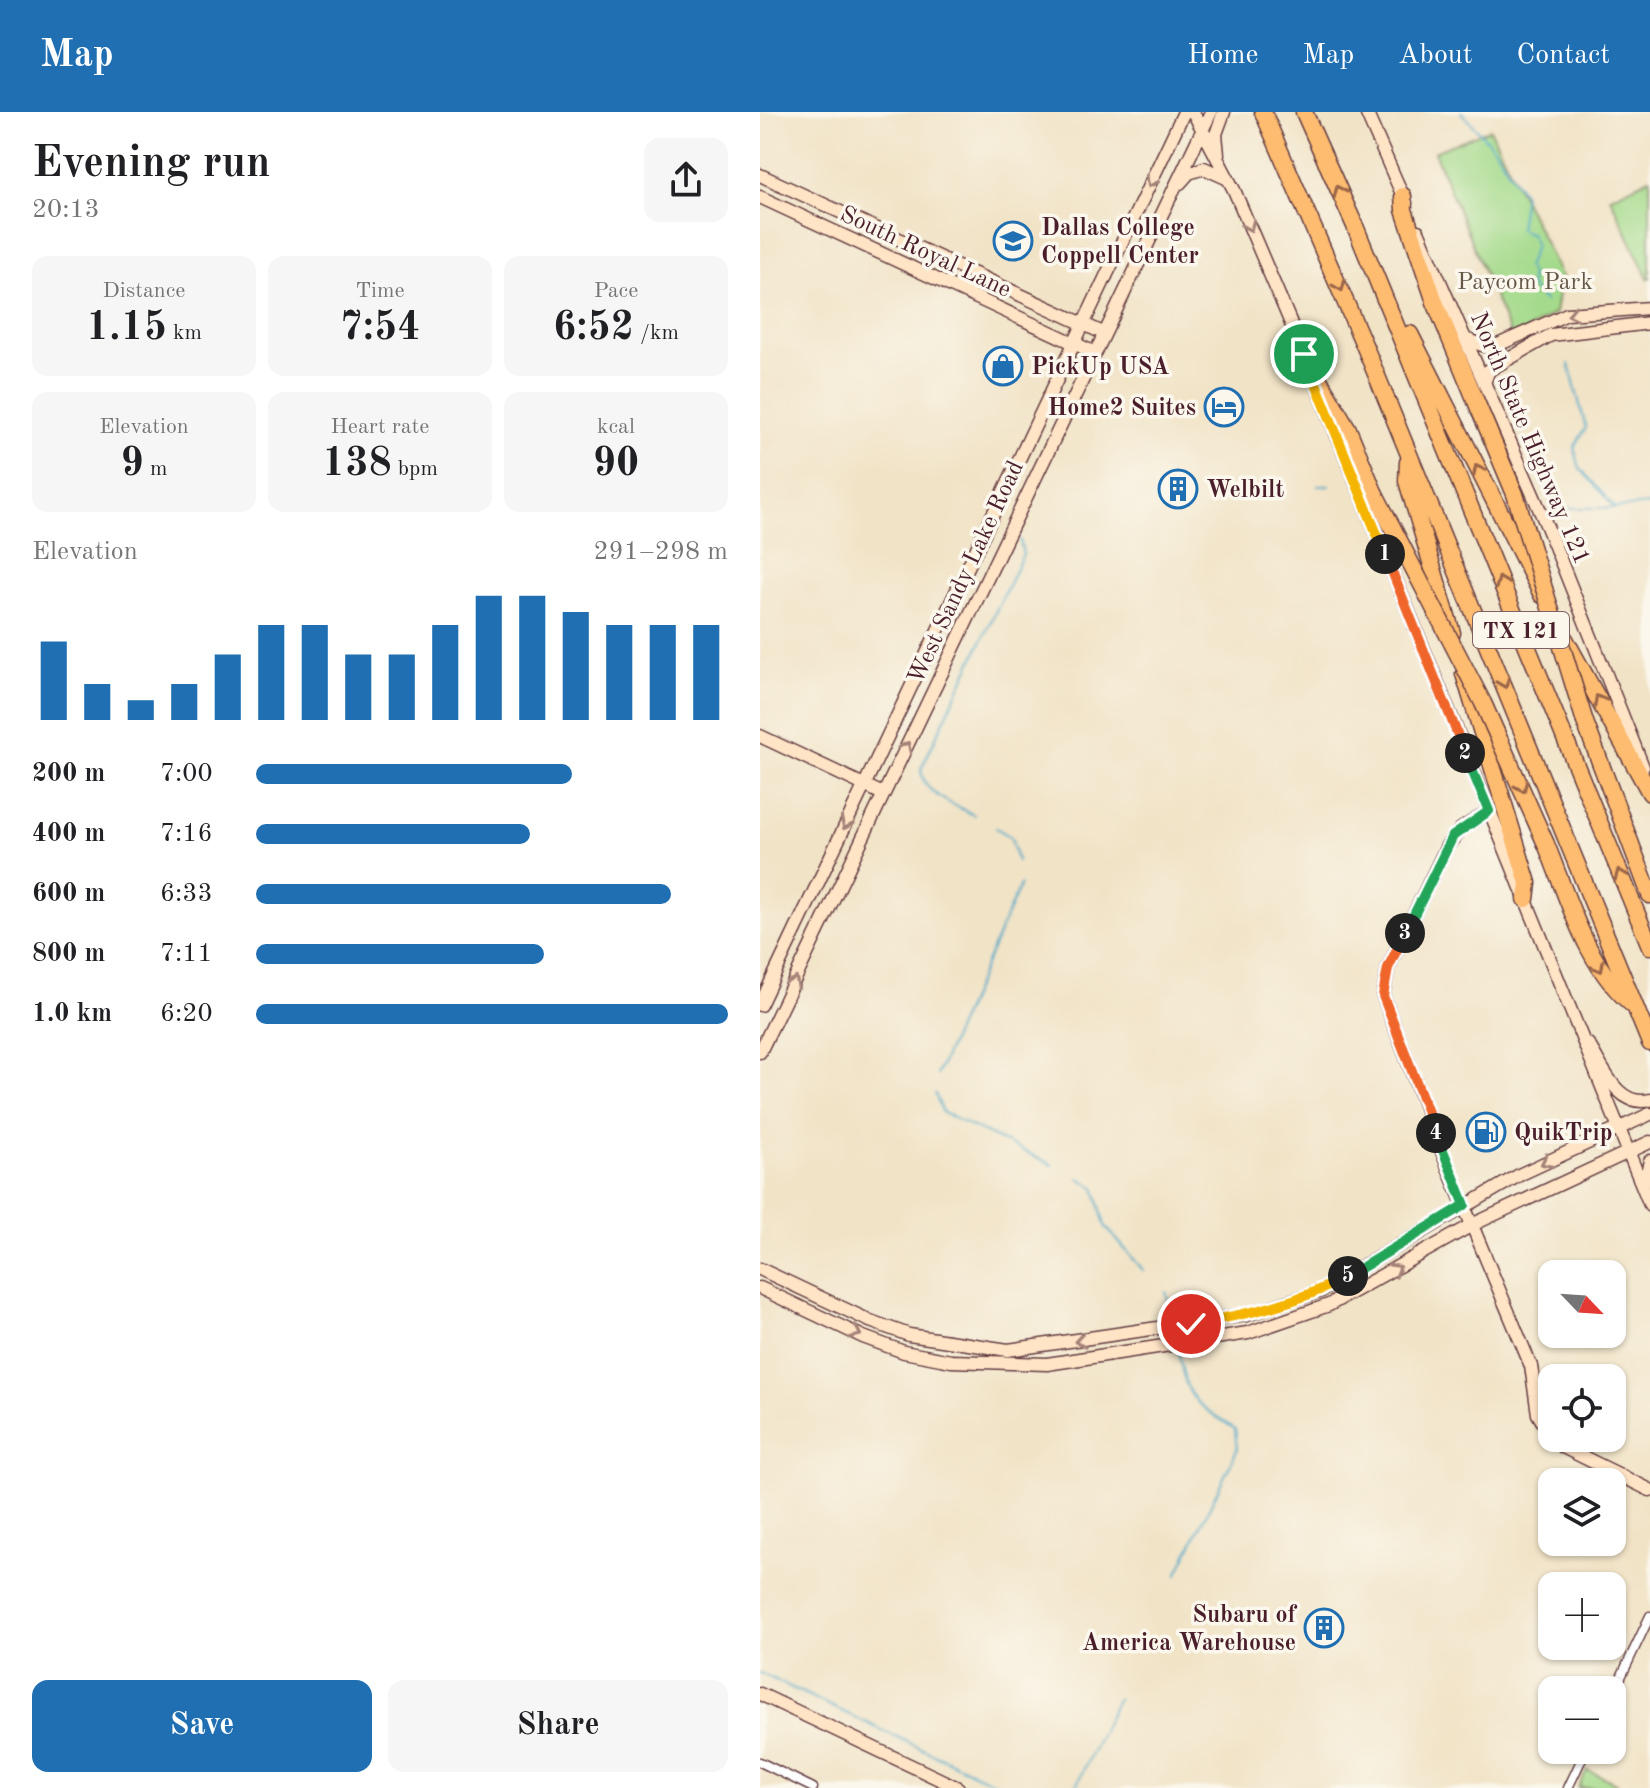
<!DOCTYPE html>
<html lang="en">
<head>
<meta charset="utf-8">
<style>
  body { margin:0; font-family:"Old Standard TT",serif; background:#f6f6f6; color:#202124; height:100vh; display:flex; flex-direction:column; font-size:30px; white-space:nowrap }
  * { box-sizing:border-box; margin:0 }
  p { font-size:26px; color:#757577 }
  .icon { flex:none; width:44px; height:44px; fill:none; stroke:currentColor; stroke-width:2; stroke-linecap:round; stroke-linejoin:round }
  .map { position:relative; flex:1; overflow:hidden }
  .side { display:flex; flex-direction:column; background:#fff; width:760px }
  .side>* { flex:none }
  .needle { width:52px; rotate:115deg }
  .controls { position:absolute; left:778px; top:1148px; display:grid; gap:16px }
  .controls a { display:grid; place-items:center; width:88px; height:88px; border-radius:16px; background:#fff; box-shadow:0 2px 6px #0004; font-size:40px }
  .pin { position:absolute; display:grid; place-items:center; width:68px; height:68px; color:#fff; margin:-34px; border:4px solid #fff; border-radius:50%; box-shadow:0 2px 8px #0007 }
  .km { position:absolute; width:40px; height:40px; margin:-20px; border-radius:50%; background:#222; color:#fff; font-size:22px; line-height:40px; text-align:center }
  .round { display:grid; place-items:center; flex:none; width:84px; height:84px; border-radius:16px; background:#f6f6f6 }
  .head { display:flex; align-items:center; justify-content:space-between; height:136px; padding:0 32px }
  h1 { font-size:44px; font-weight:700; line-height:60px }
  .stats { display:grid; grid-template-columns:repeat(3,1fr); gap:12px; height:136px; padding:8px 32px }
  .stats div { display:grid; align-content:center; border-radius:16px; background:#f6f6f6; text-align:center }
  .stats b { font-size:40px; font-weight:700 }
  .stats small { font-size:22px; font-weight:400 }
  .stats p { font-size:22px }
  .chart { height:224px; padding:16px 32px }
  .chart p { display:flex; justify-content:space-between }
  .chart svg { width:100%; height:144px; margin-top:8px; stroke:#1f6fb2; stroke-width:6 }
  .primary-button { display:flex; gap:16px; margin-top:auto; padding:16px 32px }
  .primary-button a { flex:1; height:92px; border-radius:16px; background:#1f6fb2; color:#fff; font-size:32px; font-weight:700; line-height:92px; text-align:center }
  .primary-button a+a { background:#f6f6f6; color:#202124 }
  ul { padding:0 32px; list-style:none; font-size:26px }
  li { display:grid; grid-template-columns:128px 96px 1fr; align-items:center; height:60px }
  li i { height:20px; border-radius:10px; background:#1f6fb2 }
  header { display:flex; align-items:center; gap:48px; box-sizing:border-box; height:112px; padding:0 40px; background:#1f6fb2; color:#fff }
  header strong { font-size:38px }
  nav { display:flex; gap:44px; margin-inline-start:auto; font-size:28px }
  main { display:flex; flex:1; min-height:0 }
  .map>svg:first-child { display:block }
  .green { fill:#a4da8b; stroke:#777c5b; stroke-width:2 }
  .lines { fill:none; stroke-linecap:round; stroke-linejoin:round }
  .stream { stroke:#49a7c8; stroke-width:2 }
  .street-casing { stroke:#633c42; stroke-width:11 }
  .secondary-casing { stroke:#633c42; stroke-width:15 }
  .highway-casing { stroke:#633c42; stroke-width:19 }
  .street { stroke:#fff; stroke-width:8 }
  .secondary { stroke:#ffe4c6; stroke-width:12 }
  .highway { stroke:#febc70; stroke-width:16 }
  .highway-bridge-casing { stroke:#633c42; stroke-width:19; stroke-linecap:butt }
  .highway-bridge { stroke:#febc70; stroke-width:16 }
  .oneway { stroke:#a48278 }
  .oneway2 { stroke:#9b664a }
  .split-1-casing { stroke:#fff; stroke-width:16 }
  .split-2-casing { stroke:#fff; stroke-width:16 }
  .split-3-casing { stroke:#fff; stroke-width:16 }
  .split-4-casing { stroke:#fff; stroke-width:16 }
  .split-5-casing { stroke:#fff; stroke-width:16 }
  .split-6-casing { stroke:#fff; stroke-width:16 }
  .split-1 { stroke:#f5b400; stroke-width:10 }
  .split-2 { stroke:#f0652b; stroke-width:10 }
  .split-3 { stroke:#22a559; stroke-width:10 }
  .split-4 { stroke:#f0652b; stroke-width:10 }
  .split-5 { stroke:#22a559; stroke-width:10 }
  .split-6 { stroke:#f5b400; stroke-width:10 }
  .labels { text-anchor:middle; stroke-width:7; stroke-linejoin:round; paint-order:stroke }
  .shield { fill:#fbf7ec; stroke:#7f6065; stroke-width:2 }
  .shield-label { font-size:22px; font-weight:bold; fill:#4a1f2b }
  .poi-label { font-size:24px; font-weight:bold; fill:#4a1f2b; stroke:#fbf7ec; text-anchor:start }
  .street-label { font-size:24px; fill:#4a1f2b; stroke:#fbf7ec }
  .park-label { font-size:24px; fill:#655748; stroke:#fbf7ec }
</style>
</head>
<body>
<header>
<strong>Map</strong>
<nav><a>Home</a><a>Map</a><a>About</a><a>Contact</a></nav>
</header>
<main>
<section class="side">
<div class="head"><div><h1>Evening run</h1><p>20:13</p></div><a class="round"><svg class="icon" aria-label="share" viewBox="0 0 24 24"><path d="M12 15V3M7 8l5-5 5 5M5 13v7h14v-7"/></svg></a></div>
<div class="stats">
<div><p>Distance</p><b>1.15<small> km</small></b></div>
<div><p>Time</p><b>7:54</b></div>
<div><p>Pace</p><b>6:52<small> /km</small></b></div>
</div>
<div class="stats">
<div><p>Elevation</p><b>9<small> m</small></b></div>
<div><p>Heart rate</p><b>138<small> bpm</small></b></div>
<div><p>kcal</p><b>90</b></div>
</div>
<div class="chart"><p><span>Elevation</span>291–298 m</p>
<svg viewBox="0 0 160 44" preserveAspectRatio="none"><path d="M5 44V20M15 44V33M25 44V38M35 44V33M45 44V24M55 44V15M65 44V15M75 44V24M85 44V24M95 44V15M105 44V6M115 44V6M125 44V11M135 44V15M145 44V15M155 44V15"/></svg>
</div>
<ul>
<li><b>200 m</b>7:00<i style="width:67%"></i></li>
<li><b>400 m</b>7:16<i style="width:58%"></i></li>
<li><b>600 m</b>6:33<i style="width:88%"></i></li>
<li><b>800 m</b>7:11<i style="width:61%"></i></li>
<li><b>1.0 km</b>6:20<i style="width:100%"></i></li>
</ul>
<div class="primary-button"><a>Save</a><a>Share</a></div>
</section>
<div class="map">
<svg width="890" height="1676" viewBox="0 0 890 1676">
  <rect width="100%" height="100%" fill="#fbf7ec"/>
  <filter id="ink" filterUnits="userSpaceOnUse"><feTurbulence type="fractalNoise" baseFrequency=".0125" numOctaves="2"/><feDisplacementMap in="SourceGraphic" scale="16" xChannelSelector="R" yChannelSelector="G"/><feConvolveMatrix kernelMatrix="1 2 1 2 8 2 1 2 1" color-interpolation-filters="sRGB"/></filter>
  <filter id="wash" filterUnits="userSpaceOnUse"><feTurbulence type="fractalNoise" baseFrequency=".006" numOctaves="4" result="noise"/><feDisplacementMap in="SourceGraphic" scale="32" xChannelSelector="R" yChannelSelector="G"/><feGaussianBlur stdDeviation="1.8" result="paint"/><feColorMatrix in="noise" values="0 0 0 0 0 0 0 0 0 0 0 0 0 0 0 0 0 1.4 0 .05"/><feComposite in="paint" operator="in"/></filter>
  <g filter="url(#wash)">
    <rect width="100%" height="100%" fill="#f1e3c6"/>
    <!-- green -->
    <path class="green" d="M 730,17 L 801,165 L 795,201 L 752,227 L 674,40 Z
      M 890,66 L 890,166 L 888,167 L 850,85 Z
      M 827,1658 L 856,1671 L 858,1676 L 818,1676 Z"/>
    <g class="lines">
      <!-- stream -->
      <path class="stream" d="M 701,0 L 735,37 L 764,83 L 759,117 L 771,122 L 775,133 L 767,156 L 771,162 L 770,175 L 785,190
        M 809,252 L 826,316 L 814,336 L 820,356 L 855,396 L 890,393
        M 558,374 L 569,374
        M 800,396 L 855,396
        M 214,703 C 194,693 162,682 161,657 L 263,442 L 260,428
        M 236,716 L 251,725 L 257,749
        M 177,963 L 260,773
        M 175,982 L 183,1001 L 293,1053
        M 319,1066 L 335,1075 L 345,1114 L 384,1159
        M 406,1180 L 414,1210
        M 417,1463 L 477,1338 L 475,1317 C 431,1288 427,1289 418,1236
        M 0,1561 L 246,1676
        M 315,1676 L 357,1587"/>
    </g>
  </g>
  <g filter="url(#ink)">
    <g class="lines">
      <!-- street casing -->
      <g class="street-casing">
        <path id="street" d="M 852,1584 L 890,1504
          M 0,1650 L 53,1676
          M 808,1676 L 826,1638"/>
      </g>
      <!-- secondary casing -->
      <g class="secondary-casing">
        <path id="secondary" d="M 433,0 L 474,78 L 547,249
          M 606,0 L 646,91
          M 458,43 L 456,22 L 464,0
          M 0,63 L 343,221
          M 420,71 L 429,61 L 444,56 L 466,66
          M 0,85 L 333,240
          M 658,119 L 788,417 L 883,655
          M 705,227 L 731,236 L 807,202 L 890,196
          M 724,271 L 729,258 L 791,223 L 890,211
          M 558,277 L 890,1093
          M 0,624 L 123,682
          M 729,699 L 701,717 L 687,734 L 628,856 L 623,884 L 691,1063 L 771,1254 L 778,1302 L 792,1325
          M 0,893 L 424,0
          M 828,932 C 844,956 857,996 890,988
          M 0,940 L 451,0
          M 883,1076 L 890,1049
          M 0,1157 L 110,1209 L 149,1223 L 248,1238 L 486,1203 L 561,1179 L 761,1062 L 890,1002
          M 0,1176 L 103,1225 L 144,1240 L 191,1249 L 287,1252 L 488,1221 L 569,1193 L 714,1112 L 890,1030
          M 793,1326 L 803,1335 L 890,1378
          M 0,1582 L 198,1676"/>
      </g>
      <!-- highway casing -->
      <g class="highway-casing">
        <path id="highway" d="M 503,0 L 605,235 L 890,931
          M 544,0 L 595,114 L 890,834
          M 643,84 L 644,98 L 675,190 L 715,287
          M 650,222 L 782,483
          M 544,242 L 588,317 L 614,380
          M 648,350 L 647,369 L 692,521
          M 800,518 L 890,681
          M 704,562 L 768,771 L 766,787
          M 825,610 L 890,783
          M 786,732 C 809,788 826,855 874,894"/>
      </g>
      <!-- street -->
      <use href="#street" class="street"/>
      <!-- secondary -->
      <use href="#secondary" class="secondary"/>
      <!-- highway -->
      <use href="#highway" class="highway"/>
      <!-- highway-bridge casing -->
      <g class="highway-bridge-casing">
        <path id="highway-bridge" d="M 715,287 L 755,382 L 825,610
          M 614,380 L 723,591 L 786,732"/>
      </g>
      <!-- highway-bridge -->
      <use href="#highway-bridge" class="highway-bridge"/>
    </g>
    <!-- one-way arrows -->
    <defs><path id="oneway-chevron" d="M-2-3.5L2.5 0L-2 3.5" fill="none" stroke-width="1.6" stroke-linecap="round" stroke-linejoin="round" transform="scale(2)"/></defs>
    <g class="oneway">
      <use href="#oneway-chevron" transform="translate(391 70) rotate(116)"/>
      <use href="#oneway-chevron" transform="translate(489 114) rotate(67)"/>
      <use href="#oneway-chevron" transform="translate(813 202) rotate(167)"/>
      <use href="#oneway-chevron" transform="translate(146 635) rotate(-65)"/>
      <use href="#oneway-chevron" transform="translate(86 712) rotate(116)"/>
      <use href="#oneway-chevron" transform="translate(34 870) rotate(-64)"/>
      <use href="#oneway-chevron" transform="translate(786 1050) rotate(154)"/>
      <use href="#oneway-chevron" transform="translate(636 1157) rotate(-30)"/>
      <use href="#oneway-chevron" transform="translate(96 1221) rotate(24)"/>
      <use href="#oneway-chevron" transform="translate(320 1229) rotate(170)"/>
    </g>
    <g class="oneway2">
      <use href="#oneway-chevron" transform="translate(579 79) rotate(-114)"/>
      <use href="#oneway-chevron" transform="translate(580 174) rotate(67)"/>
      <use href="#oneway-chevron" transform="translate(718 358) rotate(-117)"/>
      <use href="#oneway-chevron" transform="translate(741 470) rotate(-112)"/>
      <use href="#oneway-chevron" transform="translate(744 571) rotate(68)"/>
      <use href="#oneway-chevron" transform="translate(839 588) rotate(-119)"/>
      <use href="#oneway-chevron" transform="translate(762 675) rotate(67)"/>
      <use href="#oneway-chevron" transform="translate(860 762) rotate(-112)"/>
      <use href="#oneway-chevron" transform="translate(839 855) rotate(61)"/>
    </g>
  </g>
  <g class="lines" filter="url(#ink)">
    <!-- split-1 casing -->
    <g class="split-1-casing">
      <path id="split-1" d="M 544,242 L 625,442"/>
    </g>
    <!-- split-2 casing -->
    <g class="split-2-casing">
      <path id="split-2" d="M 625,442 L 705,641"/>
    </g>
    <!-- split-3 casing -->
    <g class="split-3-casing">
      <path id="split-3" d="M 645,821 L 693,724 L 729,699 L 705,641"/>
    </g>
    <!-- split-4 casing -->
    <g class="split-4-casing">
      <path id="split-4" d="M 645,821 L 628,856 L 623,884 L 676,1021"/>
    </g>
    <!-- split-5 casing -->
    <g class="split-5-casing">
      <path id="split-5" d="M 588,1164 L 705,1093 L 676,1021"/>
    </g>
    <!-- split-6 casing -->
    <g class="split-6-casing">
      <path id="split-6" d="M 431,1212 C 486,1203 539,1191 588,1164"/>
    </g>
    <!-- split-1 -->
    <use href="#split-1" class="split-1"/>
    <!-- split-2 -->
    <use href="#split-2" class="split-2"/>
    <!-- split-3 -->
    <use href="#split-3" class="split-3"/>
    <!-- split-4 -->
    <use href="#split-4" class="split-4"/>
    <!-- split-5 -->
    <use href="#split-5" class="split-5"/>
    <!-- split-6 -->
    <use href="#split-6" class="split-6"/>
  </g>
  <!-- icons -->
  <defs>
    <g id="university-ring" transform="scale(2)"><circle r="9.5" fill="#fbf7ec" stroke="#1f6fb2" stroke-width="1.5"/><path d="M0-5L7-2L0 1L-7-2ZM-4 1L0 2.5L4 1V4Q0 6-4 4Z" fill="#1f6fb2"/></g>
    <g id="shop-ring" transform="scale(2)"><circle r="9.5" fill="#fbf7ec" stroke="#1f6fb2" stroke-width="1.5"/><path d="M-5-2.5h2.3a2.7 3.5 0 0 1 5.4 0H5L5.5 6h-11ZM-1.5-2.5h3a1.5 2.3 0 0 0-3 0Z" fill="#1f6fb2"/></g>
    <g id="hotel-ring" transform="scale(2)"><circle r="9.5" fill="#fbf7ec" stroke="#1f6fb2" stroke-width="1.5"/><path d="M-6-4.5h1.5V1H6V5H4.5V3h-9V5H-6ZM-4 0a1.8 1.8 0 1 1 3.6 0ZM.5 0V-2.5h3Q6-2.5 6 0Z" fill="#1f6fb2"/></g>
    <g id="building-ring" transform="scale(2)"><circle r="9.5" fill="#fbf7ec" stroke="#1f6fb2" stroke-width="1.5"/><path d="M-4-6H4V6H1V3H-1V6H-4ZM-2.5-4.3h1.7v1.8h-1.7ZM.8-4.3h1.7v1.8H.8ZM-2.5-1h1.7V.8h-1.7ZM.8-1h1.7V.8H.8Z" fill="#1f6fb2"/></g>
    <g id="fuel-ring" transform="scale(2)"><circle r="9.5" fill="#fbf7ec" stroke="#1f6fb2" stroke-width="1.5"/><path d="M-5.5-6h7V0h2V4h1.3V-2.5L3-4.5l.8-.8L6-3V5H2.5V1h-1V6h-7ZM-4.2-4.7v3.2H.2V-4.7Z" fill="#1f6fb2"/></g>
  </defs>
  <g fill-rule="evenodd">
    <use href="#university-ring" x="253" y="129"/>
    <use href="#shop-ring" x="243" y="254"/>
    <use href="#hotel-ring" x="464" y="295"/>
    <use href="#building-ring" x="418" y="377"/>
    <use href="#fuel-ring" x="726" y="1020"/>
    <use href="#building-ring" x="564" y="1516"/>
  </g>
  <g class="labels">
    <!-- shield labels -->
    <rect class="shield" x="713" y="500" width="96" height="36" rx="6"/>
    <g class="shield-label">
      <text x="761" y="526">TX 121</text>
    </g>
    <!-- poi labels -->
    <g class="poi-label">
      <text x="281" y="123">Dallas College<tspan x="281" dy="28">Coppell Center</tspan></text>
      <text x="271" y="262">PickUp USA</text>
      <text x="436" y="303" text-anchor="end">Home2 Suites</text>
      <text x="446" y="385">Welbilt</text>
      <text x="754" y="1028">QuikTrip</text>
      <text x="536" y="1510" text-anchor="end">Subaru of<tspan x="536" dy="28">America Warehouse</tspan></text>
    </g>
    <!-- street labels -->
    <g class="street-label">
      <text transform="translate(166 139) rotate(25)" y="8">South Royal Lane</text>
      <text transform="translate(771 326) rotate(67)" y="8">North State Highway 121</text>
      <text transform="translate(205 460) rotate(-65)" y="8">West Sandy Lake Road</text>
    </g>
    <!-- park labels -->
    <g class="park-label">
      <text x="765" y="177">Paycom Park</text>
    </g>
  </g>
</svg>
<div class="controls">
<a><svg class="needle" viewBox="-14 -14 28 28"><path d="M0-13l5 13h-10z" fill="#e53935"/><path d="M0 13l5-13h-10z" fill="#757577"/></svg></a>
<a><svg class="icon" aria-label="locate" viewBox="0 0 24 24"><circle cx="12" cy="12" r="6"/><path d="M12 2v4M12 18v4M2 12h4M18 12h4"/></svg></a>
<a><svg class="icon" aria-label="layers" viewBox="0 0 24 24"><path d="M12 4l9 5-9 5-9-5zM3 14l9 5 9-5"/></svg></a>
<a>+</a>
<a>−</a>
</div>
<div class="pin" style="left:544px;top:242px;background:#1e9e55"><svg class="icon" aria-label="arrive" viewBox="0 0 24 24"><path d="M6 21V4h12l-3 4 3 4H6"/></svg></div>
<div class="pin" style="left:431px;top:1212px;background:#d93025"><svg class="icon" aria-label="check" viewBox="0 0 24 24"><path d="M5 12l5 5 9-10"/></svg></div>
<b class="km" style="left:625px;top:442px">1</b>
<b class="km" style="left:705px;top:641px">2</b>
<b class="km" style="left:645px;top:821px">3</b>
<b class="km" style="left:676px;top:1021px">4</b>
<b class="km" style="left:588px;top:1164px">5</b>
</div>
</main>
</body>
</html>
